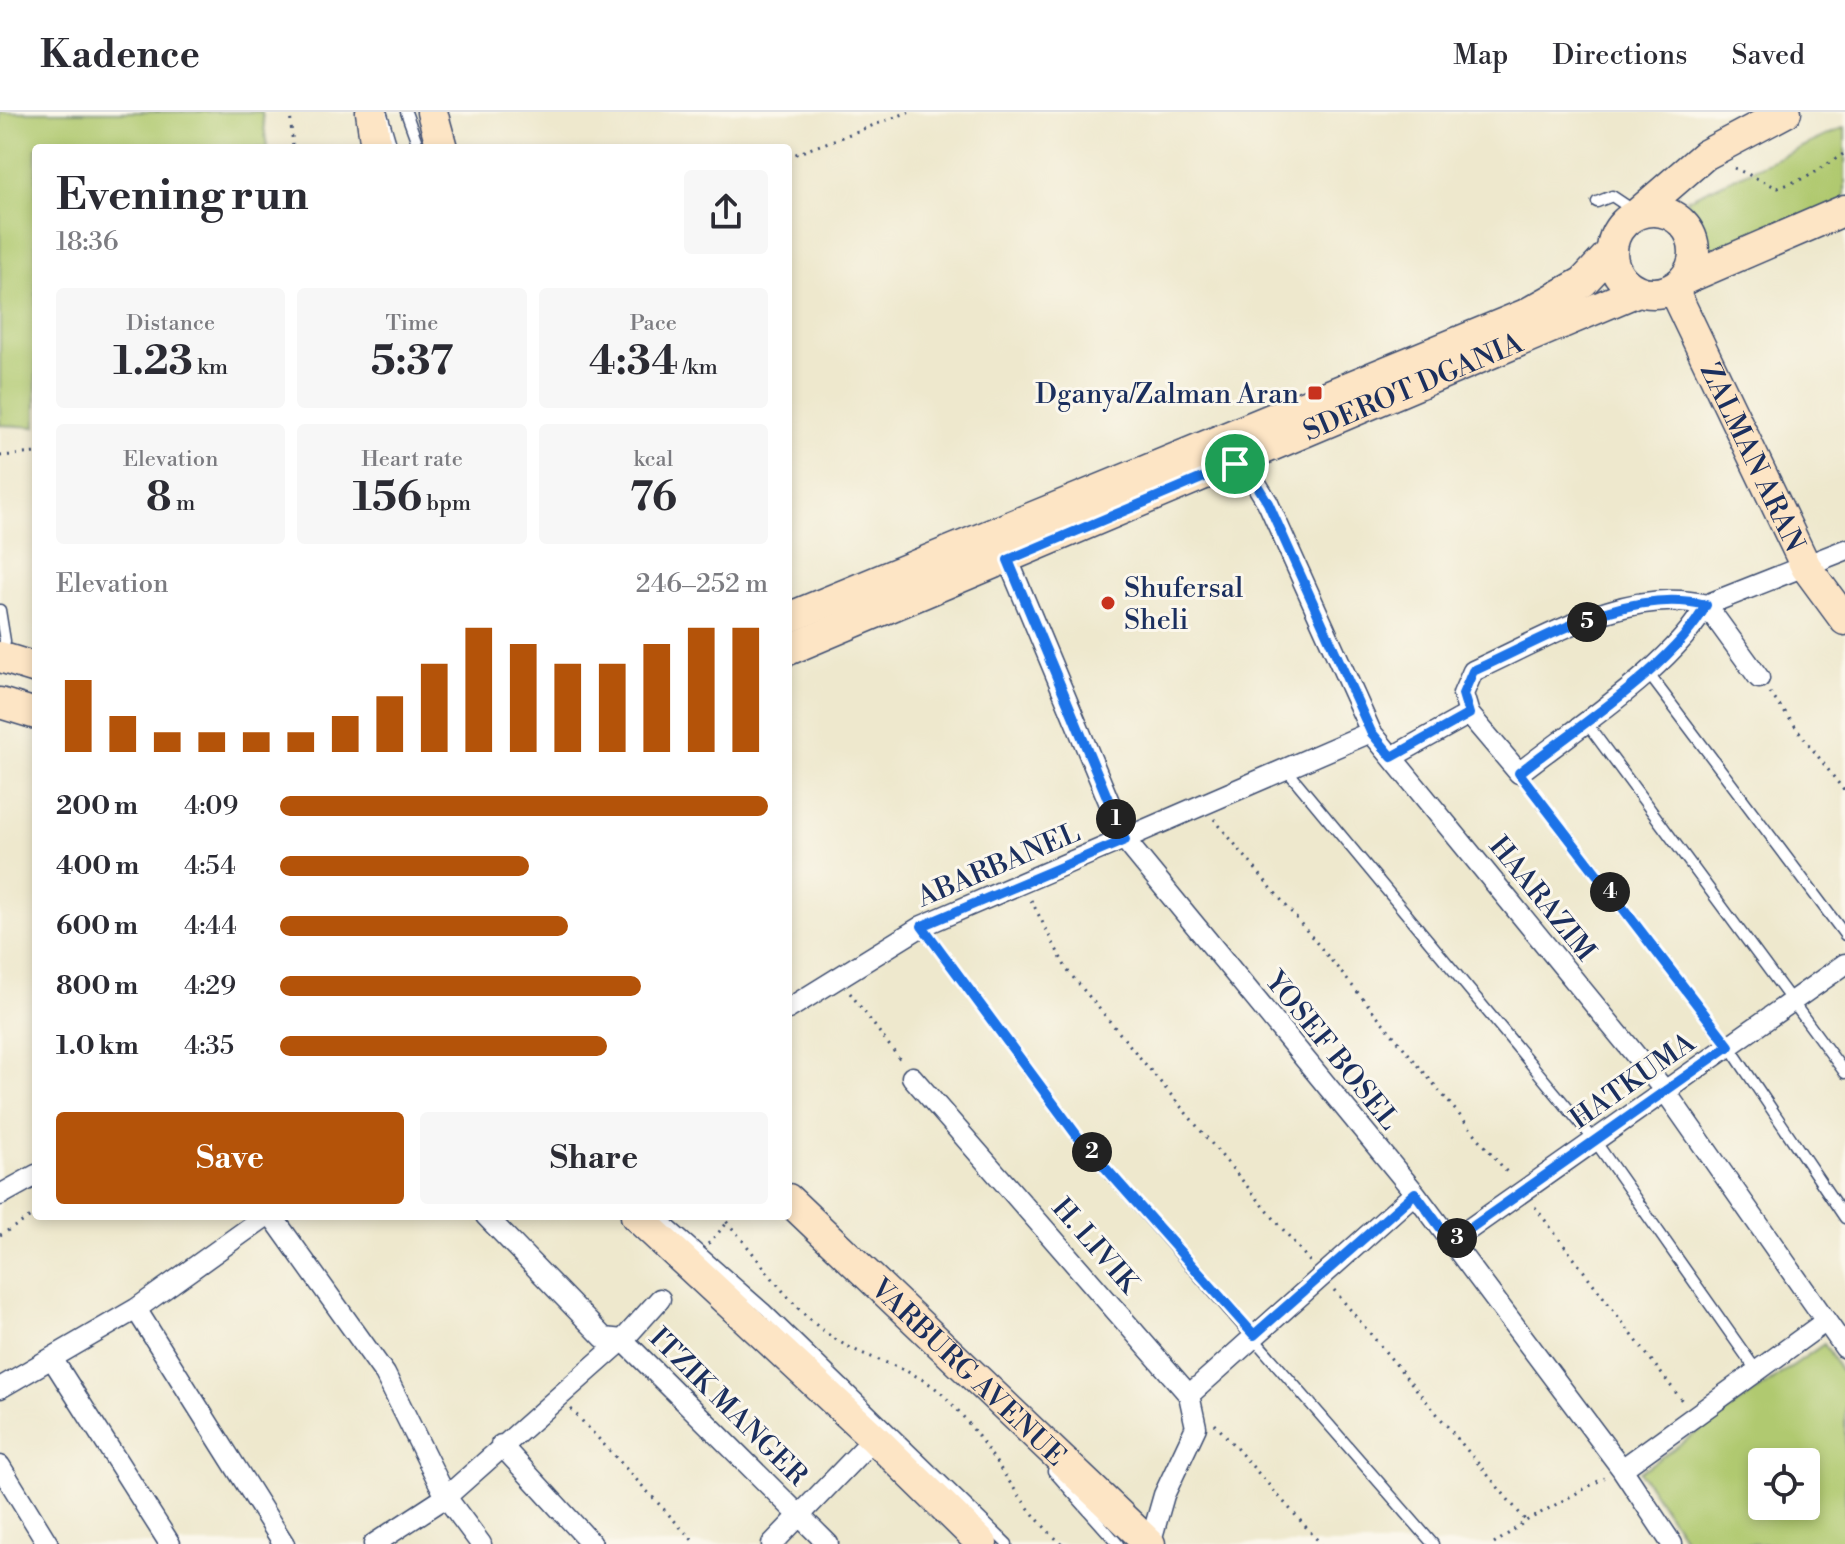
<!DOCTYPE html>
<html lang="en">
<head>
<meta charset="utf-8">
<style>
  body { margin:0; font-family:"Libre Bodoni",serif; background:#f7f7f7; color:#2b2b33; height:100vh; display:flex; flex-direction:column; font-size:30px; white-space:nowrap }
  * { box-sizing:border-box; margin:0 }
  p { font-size:26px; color:#7c7c81 }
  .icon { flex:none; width:44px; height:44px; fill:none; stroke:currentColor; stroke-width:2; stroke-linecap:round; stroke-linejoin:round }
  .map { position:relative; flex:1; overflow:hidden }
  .details { position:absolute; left:32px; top:32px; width:760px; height:1076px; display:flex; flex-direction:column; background:#fff; border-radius:8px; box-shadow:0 4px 12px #0003 }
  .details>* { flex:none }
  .tools { position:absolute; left:1748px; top:1336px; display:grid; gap:16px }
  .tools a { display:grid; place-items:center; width:72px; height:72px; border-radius:8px; background:#fff; box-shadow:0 4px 12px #0003; font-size:40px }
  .pin { position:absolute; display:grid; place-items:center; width:68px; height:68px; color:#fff; margin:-34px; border:4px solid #fff; border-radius:50%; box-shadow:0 2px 8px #0007 }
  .km { position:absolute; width:40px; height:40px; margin:-20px; border-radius:50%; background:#222; color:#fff; font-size:22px; line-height:40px; text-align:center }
  .round { display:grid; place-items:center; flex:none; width:84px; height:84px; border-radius:8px; background:#f7f7f7 }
  .headline { display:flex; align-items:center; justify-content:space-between; height:136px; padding:0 24px }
  h1 { font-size:44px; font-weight:700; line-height:60px }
  .stats { display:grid; grid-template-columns:repeat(3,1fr); gap:12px; height:136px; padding:8px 24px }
  .stats div { display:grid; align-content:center; border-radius:8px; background:#f7f7f7; text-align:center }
  .stats b { font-size:40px; font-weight:700 }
  .stats small { font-size:22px; font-weight:400 }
  .stats p { font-size:22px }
  .chart { height:224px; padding:16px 24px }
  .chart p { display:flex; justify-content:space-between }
  .chart svg { width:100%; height:144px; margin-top:8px; stroke:#b45309; stroke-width:6 }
  .button { display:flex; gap:16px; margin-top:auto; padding:16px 24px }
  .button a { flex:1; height:92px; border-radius:8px; background:#b45309; color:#fff; font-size:32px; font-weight:700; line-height:92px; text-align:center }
  .button a+a { background:#f7f7f7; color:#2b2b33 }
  ul { padding:0 24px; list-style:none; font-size:26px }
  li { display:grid; grid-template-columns:128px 96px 1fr; align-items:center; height:60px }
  li i { height:20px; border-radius:10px; background:#b45309 }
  header { display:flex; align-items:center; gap:48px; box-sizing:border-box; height:112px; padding:0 40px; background:#fff; border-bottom:2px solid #e1e1e2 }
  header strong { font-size:38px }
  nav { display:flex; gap:44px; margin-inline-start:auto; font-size:28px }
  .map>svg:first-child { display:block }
  .green { fill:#b0c96f; stroke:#667c66; stroke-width:2; fill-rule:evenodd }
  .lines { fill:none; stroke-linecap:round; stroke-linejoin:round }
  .lane-casing { stroke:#3b4b6f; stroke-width:13 }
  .street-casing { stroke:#3b4b6f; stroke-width:23 }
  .secondary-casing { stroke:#3b4b6f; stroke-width:33 }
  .path { stroke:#3b4b6f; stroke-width:3; stroke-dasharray:2 6; stroke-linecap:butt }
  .lane { stroke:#fff; stroke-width:10 }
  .street { stroke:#fff; stroke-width:20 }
  .secondary { stroke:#fde5c5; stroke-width:30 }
  .route-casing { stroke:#fff; stroke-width:16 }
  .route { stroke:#1a73e8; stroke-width:10 }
  .poi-dot { fill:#c8321e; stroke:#fbf7ec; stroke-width:3 }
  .labels { text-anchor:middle; stroke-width:6; stroke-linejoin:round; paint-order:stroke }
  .street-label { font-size:28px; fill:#1b2f5e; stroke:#fbf7ec }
  .poi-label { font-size:28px; fill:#1b2f5e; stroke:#fbf7ec; text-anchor:end }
</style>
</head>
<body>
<header>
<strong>Kadence</strong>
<nav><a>Map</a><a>Directions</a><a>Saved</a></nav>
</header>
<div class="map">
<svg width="1845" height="1432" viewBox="0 0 1845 1432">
  <rect width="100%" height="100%" fill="#fbf7ec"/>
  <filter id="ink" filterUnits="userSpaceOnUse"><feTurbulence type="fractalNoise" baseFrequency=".0125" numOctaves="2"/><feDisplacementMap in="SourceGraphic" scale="16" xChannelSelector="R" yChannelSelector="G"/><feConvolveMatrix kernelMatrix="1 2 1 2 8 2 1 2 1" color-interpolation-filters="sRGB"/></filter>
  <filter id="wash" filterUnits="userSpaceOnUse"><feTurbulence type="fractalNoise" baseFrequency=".006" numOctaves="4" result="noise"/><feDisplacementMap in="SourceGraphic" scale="32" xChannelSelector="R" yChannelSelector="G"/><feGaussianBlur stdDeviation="1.8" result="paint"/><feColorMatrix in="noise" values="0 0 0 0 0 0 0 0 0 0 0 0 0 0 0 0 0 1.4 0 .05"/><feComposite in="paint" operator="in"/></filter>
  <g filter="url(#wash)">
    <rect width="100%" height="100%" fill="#eee8cd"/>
    <!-- green -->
    <path class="green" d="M 0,0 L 262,0 L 267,36 L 36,36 L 36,315 L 0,313 Z
      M 1845,15 L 1845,90 L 1715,147 L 1686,88 Z
      M 1824,1232 L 1845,1266 L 1845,1432 L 1688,1432 L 1640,1360 ZM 1762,1350 L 1806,1350 L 1806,1394 L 1762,1394 Z"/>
  </g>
  <g filter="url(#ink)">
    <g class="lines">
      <!-- lane casing -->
      <g class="lane-casing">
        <path id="lane" d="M 406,0 L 419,36
          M 382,2 L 392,36
          M 1597,90 L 1612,84 L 1636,100
          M 0,498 L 5,529 L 2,543
          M 1648,561 L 1845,823
          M 1585,609 L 1845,961
          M 1286,657 L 1595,1029 L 1756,1258
          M 1519,661 L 1729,934 L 1845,1106
          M 922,814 L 1078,1025 L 1433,1432
          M 659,1104 L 766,1198 L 1007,1432
          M 1053,1359 L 1118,1432"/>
      </g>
      <!-- street casing -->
      <g class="street-casing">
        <path id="street" d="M 1235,352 L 1257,373 L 1268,391 L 1371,620 L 1665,979 L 1845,1236
          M 1008,448 L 1125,728 L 1415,1081 L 1622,1357 L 1672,1432
          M 1706,493 L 1759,566
          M 1469,602 L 1463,582 L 1473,559 C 1542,528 1629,473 1706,493 L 1845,438
          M 1392,645 L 1469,602 L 1519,661 C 1574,617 1675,553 1706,493
          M 788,897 L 922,814 L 1371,620
          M 912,965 L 1189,1283
          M 0,1083 L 36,1063
          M 272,1104 L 385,1262 L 446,1385 L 481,1432
          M 486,1104 L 604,1226 L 623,1228 L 828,1432
          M 1451,1130 L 1845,852
          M 136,1197 L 284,1432
          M 53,1248 L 170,1432
          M 0,1276 L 136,1197 L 266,1104
          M 501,1333 L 592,1432
          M 0,1354 L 48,1432
          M 1622,1357 L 1826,1209
          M 374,1432 L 446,1385 L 623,1228 L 660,1187
          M 772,1432 L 874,1326
          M 1150,1432 L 1164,1383 L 1196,1315 L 1189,1283 L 1415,1081"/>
      </g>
      <!-- secondary casing -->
      <g class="secondary-casing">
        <g id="secondary">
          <path d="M 371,0 L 376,36"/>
          <path d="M 432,0 L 442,36"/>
          <circle cx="1653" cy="140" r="41"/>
          <path d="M 1638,101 L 1705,43 L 1786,0"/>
          <path d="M 1685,167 L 1845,98"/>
          <path id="s1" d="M 1673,177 L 1806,455 L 1845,508"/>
          <path d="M 788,506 L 1526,202 L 1583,170 L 1611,140"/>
          <path id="s2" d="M 788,538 L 1638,179"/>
          <path d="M 0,545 L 36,556"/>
          <path d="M 0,591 L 36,602"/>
          <path id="s3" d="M 788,1087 L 1150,1432"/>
          <path d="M 636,1104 L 874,1326 L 982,1432"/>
        </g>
      </g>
      <!-- path -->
      <path class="path" d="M 290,0 L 293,36
        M 788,45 L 909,0
        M 1734,56 L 1778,76 L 1807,65 L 1845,41
        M 0,344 L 36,341
        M 1770,581 L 1845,680
        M 1214,707 L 1510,1064
        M 1031,788 L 1067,858 L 1311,1151
        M 850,881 L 901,949
        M 1535,1095 L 1683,1290
        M 721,1104 C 759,1143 786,1194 832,1225 C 865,1248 909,1253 940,1280 C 988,1324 1012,1389 1062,1432
        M 0,1123 L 36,1102
        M 708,1132 L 727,1111
        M 1334,1178 L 1526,1409
        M 571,1297 L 696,1432
        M 1215,1312 L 1321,1432
        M 1494,1432 L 1526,1409 L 1604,1366"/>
      <!-- lane -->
      <use href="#lane" class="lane"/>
      <!-- street -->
      <use href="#street" class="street"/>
      <!-- secondary -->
      <use href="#secondary" class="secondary"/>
    </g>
  </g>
  <g class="lines" filter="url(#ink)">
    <!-- route casing -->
    <g class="route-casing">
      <path id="route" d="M 1235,352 L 1257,373 L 1268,391 L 1371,620 L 1392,645 L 1469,602 L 1463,582 L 1473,559 C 1543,528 1629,473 1706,493 C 1675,553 1574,617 1519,661 L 1729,934 L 1451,1130 L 1415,1081 L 1254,1223 L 1078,1025 L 922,814 L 1125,728 L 1008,448 Z"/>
    </g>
    <!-- route -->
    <use href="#route" class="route"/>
  </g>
  <!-- markers -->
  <g class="poi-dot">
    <rect x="1307" y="273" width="16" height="16" rx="4"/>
    <circle cx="1108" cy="491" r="8"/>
  </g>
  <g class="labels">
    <!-- street labels -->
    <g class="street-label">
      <text dy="10" stroke="none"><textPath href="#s2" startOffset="678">SDEROT DGANIA</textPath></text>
      <text dy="10" stroke="none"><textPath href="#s1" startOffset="186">ZALMAN ARAN</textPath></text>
      <text transform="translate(998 752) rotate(-23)" y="10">ABARBANEL</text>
      <text transform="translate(1543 786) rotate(51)" y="10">HAARAZIM</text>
      <text transform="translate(1333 938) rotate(51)" y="10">YOSEF BOSEL</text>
      <text transform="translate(1632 968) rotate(-35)" y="10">HATKUMA</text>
      <text transform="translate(1096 1133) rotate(49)" y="10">H. LIVIK</text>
      <text dy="10" stroke="none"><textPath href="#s3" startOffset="250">VARBURG AVENUE</textPath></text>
      <text transform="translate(729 1294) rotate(45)" y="10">ITZIK MANGER</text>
    </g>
    <!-- poi labels -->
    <g class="poi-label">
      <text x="1299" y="291">Dganya/Zalman Aran</text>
      <text x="1124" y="485" text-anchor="start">Shufersal<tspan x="1124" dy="32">Sheli</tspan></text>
    </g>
  </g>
</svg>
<div class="tools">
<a><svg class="icon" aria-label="locate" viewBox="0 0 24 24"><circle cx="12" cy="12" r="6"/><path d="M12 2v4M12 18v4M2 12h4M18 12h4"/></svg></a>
</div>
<div class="pin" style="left:1235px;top:352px;background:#1e9e55"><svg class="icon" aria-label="arrive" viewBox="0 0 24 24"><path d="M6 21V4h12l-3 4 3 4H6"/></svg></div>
<b class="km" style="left:1116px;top:707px">1</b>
<b class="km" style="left:1092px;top:1040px">2</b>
<b class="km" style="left:1457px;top:1126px">3</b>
<b class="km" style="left:1610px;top:780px">4</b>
<b class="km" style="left:1587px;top:510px">5</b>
<section class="details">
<div class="headline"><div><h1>Evening run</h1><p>18:36</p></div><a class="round"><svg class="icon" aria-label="share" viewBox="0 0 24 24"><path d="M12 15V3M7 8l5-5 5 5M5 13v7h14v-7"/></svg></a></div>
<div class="stats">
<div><p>Distance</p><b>1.23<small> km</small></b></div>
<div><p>Time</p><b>5:37</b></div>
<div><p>Pace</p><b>4:34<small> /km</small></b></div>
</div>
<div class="stats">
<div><p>Elevation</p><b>8<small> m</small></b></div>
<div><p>Heart rate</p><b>156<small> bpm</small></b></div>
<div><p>kcal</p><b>76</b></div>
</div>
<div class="chart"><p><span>Elevation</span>246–252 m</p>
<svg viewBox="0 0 160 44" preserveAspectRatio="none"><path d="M5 44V22M15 44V33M25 44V38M35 44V38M45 44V38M55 44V38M65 44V33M75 44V27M85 44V17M95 44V6M105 44V11M115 44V17M125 44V17M135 44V11M145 44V6M155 44V6"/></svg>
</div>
<ul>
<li><b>200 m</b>4:09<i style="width:100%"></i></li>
<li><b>400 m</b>4:54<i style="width:51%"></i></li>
<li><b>600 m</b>4:44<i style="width:59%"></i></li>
<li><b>800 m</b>4:29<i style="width:74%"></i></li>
<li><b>1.0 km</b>4:35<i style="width:67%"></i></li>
</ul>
<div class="button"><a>Save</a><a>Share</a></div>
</section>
</div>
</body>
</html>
